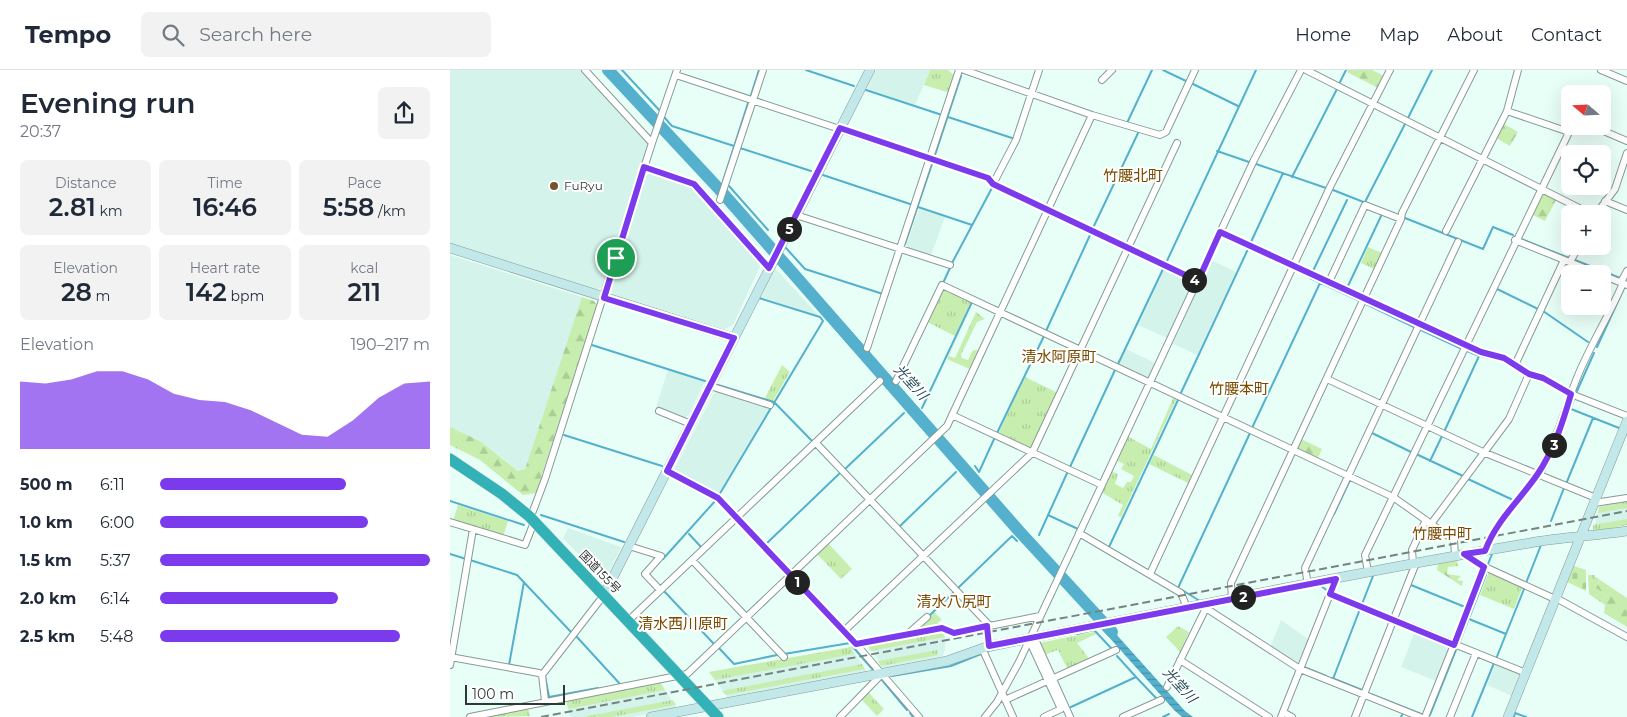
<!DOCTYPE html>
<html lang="en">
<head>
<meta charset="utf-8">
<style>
  body { margin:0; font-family:Montserrat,"Noto Sans JP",sans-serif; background:#f2f2f3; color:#1f2937; height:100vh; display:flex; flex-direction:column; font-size:19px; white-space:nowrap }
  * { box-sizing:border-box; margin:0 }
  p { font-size:16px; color:#747a83 }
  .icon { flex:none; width:28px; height:28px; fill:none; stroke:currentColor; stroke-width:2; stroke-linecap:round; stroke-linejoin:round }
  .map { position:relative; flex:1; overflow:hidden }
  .panel { display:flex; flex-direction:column; background:#fff; width:450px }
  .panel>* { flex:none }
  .needle { width:32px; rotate:289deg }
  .fabs { position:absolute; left:1111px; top:15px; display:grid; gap:10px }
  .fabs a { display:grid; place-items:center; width:50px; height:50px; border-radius:8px; background:#fff; box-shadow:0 5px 20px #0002; font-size:25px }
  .scale { position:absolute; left:15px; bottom:12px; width:100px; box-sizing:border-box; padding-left:5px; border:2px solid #303836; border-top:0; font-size:14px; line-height:18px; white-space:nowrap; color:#303836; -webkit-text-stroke:4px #fff; paint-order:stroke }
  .pin { position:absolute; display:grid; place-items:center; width:42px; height:42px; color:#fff; margin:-21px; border:2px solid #fff; border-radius:50%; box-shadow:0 1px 5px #0007 }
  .km { position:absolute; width:25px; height:25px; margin:-12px; border-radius:50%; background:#222; color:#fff; font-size:14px; line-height:25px; text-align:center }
  .round { display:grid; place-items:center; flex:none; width:52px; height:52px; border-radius:8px; background:#f2f2f3 }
  .summary { display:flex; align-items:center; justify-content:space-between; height:85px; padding:0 20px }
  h1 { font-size:28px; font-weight:600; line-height:38px }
  .figures { display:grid; grid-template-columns:repeat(3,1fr); gap:8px; height:85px; padding:5px 20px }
  .figures div { display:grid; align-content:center; border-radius:8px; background:#f2f2f3; text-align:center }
  .figures b { font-size:25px; font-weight:600 }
  .figures small { font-size:14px; font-weight:400 }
  .figures p { font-size:14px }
  .chart { height:140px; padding:10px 20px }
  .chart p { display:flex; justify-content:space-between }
  .chart svg { width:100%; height:90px; margin-top:5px; fill:#7c3aed; opacity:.7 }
  ul { padding:0 20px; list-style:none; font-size:16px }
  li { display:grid; grid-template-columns:80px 60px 1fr; align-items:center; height:38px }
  li i { height:12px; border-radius:6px; background:#7c3aed }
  header { display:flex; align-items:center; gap:30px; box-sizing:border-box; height:70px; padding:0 25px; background:#fff; border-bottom:1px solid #e0e1e3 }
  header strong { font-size:24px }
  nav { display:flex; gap:28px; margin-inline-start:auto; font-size:18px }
  .search { width:350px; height:45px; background:#f2f2f3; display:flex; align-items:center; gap:12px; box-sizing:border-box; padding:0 18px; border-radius:8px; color:#747a83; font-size:19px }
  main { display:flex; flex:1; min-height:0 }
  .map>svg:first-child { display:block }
  .built { fill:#d4f3ea }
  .grass { fill:url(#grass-tufts) }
  .forest { fill:url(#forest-firs) }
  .cemetery { fill:url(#cemetery-stones) }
  .water { fill:url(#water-rules) }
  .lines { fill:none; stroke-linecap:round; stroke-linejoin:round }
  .stream { stroke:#54b0cc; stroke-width:2 }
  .river { stroke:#54b0cc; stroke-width:12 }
  .street-casing { stroke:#879b96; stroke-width:8 }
  .secondary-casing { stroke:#879b96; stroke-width:10 }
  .highway-casing { stroke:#dedfdf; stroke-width:12 }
  .street { stroke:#fff; stroke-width:6 }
  .secondary { stroke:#c2e8e9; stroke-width:9 }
  .highway { stroke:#32b1b7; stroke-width:11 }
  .rail { stroke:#768380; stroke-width:2; stroke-dasharray:8 4; stroke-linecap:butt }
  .route-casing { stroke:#fff; stroke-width:10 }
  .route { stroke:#7c3aed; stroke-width:6 }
  .poi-dot { fill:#76532c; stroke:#fff; stroke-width:2 }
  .labels { text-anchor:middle; stroke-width:4; stroke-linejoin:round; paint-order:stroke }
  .poi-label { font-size:12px; fill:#303836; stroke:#fff; text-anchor:start }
  .street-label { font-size:12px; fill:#303836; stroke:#fff }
  .water-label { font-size:14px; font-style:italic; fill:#254e5b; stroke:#fff }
  .quarter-label { font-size:15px; fill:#7a4a00; stroke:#fff }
</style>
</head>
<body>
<header>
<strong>Tempo</strong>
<div class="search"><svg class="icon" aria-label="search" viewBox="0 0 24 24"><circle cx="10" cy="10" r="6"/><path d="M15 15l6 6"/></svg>Search here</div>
<nav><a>Home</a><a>Map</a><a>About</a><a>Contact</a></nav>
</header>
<main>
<section class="panel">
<div class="summary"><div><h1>Evening run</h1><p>20:37</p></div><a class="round"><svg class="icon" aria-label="share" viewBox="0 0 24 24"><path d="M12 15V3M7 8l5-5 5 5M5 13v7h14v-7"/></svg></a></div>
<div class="figures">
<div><p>Distance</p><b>2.81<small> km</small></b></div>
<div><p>Time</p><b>16:46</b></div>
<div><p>Pace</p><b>5:58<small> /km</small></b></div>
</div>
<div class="figures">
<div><p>Elevation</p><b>28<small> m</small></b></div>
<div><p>Heart rate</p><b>142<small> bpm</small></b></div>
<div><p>kcal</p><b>211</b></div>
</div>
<div class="chart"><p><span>Elevation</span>190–217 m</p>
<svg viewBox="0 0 160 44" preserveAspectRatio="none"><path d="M0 44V11L10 12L20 10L30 6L40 6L50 10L60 17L70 20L80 21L90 25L100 31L110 37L120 38L130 30L140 19L150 12L160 11V44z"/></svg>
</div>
<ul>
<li><b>500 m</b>6:11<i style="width:69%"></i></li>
<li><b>1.0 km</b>6:00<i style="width:77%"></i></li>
<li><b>1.5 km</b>5:37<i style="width:100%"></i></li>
<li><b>2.0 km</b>6:14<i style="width:66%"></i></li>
<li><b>2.5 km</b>5:48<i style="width:89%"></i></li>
</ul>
</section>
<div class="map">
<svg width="1177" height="647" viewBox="0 0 1177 647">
  <defs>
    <pattern id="grass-tufts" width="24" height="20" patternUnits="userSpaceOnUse" patternTransform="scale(1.25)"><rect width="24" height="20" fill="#c7eeae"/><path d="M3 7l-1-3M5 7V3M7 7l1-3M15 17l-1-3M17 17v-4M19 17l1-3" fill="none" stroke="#abcd96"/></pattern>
    <pattern id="forest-firs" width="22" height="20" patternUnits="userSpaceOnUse" patternTransform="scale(1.25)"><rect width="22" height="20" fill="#c7eeae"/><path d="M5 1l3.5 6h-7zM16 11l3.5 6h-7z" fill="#abcd96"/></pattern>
    <pattern id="cemetery-stones" width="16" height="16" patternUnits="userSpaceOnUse" patternTransform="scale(1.25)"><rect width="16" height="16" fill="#c7eeae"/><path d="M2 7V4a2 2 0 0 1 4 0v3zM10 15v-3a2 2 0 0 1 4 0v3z" fill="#abcd96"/></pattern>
    <pattern id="water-rules" width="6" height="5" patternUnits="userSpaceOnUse" patternTransform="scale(1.25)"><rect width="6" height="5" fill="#54b0cc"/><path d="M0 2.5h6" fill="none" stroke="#4690a6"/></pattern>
  </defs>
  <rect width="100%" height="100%" fill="#e8fff8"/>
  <!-- built -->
  <path class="built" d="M 0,0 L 131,0 L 196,69 L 199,77 L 152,217 L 145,221 L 0,173 Z
    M 426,0 L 480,0 L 465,35 L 417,19 Z
    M 201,103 L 240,116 L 311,194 L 283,255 L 274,259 L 163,224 L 161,220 L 195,106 Z
    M 469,139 L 495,147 L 480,188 L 455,179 Z
    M 0,185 L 132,227 L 75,399 L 69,401 L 30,371 L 0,357 Z
    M 761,190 L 786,202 L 747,285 L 723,274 Z
    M 715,197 L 744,211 L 717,268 L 688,255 Z
    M 325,198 L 369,246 L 311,228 Z
    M 676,279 L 705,293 L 697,310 L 668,296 Z
    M 218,300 L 255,311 L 238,346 L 235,347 L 206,337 Z
    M 268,321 L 320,337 L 268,424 L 224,400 L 264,323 Z
    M 1177,431 L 1177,455 L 1143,462 L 1149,437 Z
    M 118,458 L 171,477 L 156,508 L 150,507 L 113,468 Z
    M 831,550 L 858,569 L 848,593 L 821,575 Z
    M 490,560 L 495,567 L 495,579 L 493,586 L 433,598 L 418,574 Z
    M 965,561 L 1000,576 L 986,611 L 951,597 Z
    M 401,577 L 417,602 L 278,628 L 259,602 Z
    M 1046,593 L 1070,604 L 1062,626 L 1037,615 Z
    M 210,612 L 227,638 L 182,647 L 120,647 L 116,629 Z"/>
  <!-- grass -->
  <path class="grass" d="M 480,0 L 498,0 L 505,6 L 500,23 L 474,15 Z
    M 918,177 L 934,184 L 926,200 L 911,193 Z
    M 495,218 L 521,231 L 505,266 L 477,252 L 491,220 Z
    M 523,231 L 499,286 L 505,288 L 526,242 L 535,249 L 527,252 L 511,285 L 512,288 L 518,290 L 523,280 L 528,280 L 546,243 L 522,300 L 497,289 Z
    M 332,295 L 340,302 L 323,331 L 315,328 Z
    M 575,307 L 608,323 L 582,379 L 548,364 Z
    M 724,326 L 727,328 L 671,447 L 668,446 L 673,435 L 651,422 L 661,401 L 668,404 L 665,414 L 673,418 L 677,412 L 681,412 L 684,406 L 671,399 L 674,394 L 666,390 L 677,366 L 701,379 Z
    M 704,385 L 744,406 L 740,414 L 699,394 Z
    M 1177,431 L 1177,438 L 1148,443 L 1149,437 Z
    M 8,435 L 58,451 L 53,467 L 3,451 Z
    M 1177,449 L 1177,455 L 1143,462 L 1143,455 Z
    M 377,472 L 402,499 L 391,509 L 366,483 Z
    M 1039,502 L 1072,518 L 1064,539 L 1030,525 Z
    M 1138,505 L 1145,505 L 1145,507 L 1150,510 L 1146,518 L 1156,525 L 1152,533 L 1139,524 Z
    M 484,542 L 492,550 L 488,552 L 490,556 L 469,559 Z
    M 728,556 L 739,562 L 730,582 L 716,567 Z
    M 490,560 L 495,567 L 420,581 L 418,574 Z
    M 644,562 L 646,564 L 627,573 L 640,590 L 618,600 L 608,580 L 594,585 L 589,573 Z
    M 401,577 L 404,584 L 265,610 L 259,602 Z
    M 487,580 L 488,585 L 431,596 L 428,591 Z
    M 412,594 L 415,599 L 276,625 L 272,621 Z
    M 210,612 L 215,620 L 118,639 L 116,629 Z
    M 418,622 L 434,639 L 427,646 L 411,629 Z
    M 223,630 L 226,635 L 161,647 L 133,647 Z
    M 78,638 L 80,646 L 35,647 Z"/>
  <!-- forest -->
  <path class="forest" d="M 898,0 L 922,0 L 934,6 L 928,18 L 897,2 Z
    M 1054,54 L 1068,62 L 1060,76 L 1046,68 Z
    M 1094,124 L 1106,130 L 1095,151 L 1081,144 L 1090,125 Z
    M 132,227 L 144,231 L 147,235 L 86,423 L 73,425 L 30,390 L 0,375 L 0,357 L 30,371 L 68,401 L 75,399 Z
    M 851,369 L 872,379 L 867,390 L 848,380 Z
    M 1004,490 L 1007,491 L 1008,496 L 998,497 L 997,504 L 1011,506 L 1007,510 L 1013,511 L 1012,516 L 987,500 L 988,493 Z
    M 1150,510 L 1177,528 L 1177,557 L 1154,543 L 1155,535 L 1152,533 L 1156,525 L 1146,518 Z"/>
  <!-- cemetery -->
  <path class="cemetery" d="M 1124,496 L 1136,500 L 1136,521 L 1117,512 Z"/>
  <!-- water -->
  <path class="water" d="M 657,554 L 735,641 L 743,647 L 732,647 L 724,640 L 649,556 Z"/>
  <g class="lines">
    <!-- stream -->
    <path class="stream" d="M 172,0 L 211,42
      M 356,0 L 404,16
      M 713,0 L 736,11
      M 890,12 L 896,0
      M 743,14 L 788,36
      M 416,20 L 492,45
      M 301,25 L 309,0
      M 214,47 L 222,56 L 284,76
      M 498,47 L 565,69
      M 958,48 L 982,0
      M 677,53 L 702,0
      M 290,78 L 361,101
      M 767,81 L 799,92
      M 485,85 L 511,6
      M 806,94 L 876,118
      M 373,105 L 463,135
      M 842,107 L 887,19
      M 273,111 L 298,33
      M 279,116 L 318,160
      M 270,120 L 272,114
      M 883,120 L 916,133
      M 915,132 L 955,54
      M 468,137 L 522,155
      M 955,148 L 1033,179 L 1043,157 L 1063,165
      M 643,158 L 689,61
      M 1069,168 L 1119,188
      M 801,172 L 833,103
      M 455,174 L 482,94
      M 336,178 L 355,199 L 433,224
      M 1125,190 L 1170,208
      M 502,193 L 543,116
      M 716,193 L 806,0
      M 448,194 L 451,185
      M 863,201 L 897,130
      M 860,208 L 910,231
      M 493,213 L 500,198
      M 898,216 L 932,144
      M 1045,218 L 1088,239
      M 916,234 L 964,257
      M 1093,241 L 1138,272
      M 971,260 L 1010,278
      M 596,261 L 641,163
      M 142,275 L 255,311
      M 1147,277 L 1174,218
      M 416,288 L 419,282
      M 668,294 L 714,197
      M 268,315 L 324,332 L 363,372
      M 1127,321 L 1144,283
      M 730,325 L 798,179
      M 472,338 L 522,232
      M 1121,339 L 1169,358
      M 457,340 L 460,337
      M 469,347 L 470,343
      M 802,358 L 870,213
      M 994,362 L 1029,286 L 1015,280
      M 547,363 L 594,266
      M 922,363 L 961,382
      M 114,365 L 212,396
      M 966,384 L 1013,406
      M 980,391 L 992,366
      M 525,396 L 529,402 L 545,367
      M 620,397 L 665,300
      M 510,398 L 512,396
      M 395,399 L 454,343
      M 1094,402 L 1107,377 L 1124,329
      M 518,403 L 521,400
      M 1018,409 L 1063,430
      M 1116,414 L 1143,348
      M 258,419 L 269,425 L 373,251 L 370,247 L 309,228
      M 0,431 L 74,455
      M 884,444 L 900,410
      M 91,445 L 174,472
      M 598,445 L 628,459
      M 1057,448 L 1088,408
      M 1101,451 L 1114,418
      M 449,457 L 506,402
      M 239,464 L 252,478
      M 589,465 L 618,401
      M 571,467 L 573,465
      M 315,475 L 391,402
      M 582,475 L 585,472
      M 659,477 L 728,330
      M 0,484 L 16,489
      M 213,489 L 266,430
      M 20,490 L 67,505 L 121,562
      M 1038,494 L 1042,484
      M 1076,513 L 1091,475
      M 961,515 L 1015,537
      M 871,516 L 878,521 L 877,523
      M 508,518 L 562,466 L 567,471
      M 728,518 L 800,363
      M 213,520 L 264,574
      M 732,520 L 750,531
      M 912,534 L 923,506
      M 761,538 L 818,575
      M 479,546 L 504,522
      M 1020,546 L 1036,505
      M 1019,549 L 1056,564
      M 627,564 L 644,560 L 661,578
      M 126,566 L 170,614
      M 1010,571 L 1019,548
      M 402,576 L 424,601
      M 268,577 L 284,594 L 327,585
      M 538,581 L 572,574
      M 334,584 L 400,573
      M 667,586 L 686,607
      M 1046,589 L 1074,519
      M 59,595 L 74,512
      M 854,597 L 876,606
      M 95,606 L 99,627 L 148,618
      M 442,606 L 501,596 L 531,584
      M 882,608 L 912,620
      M 883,609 L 910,539
      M 432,610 L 457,640
      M 918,623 L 971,644
      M 621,637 L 686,607 L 706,628
      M 460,643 L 463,647
      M 980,645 L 1006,580
      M 713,647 L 719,644
      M 951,647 L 952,645
      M 1022,647 L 1044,593
      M 1064,647 L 1065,643 L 1076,647"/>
    <!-- river -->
    <path class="river" d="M 158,0 L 270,120 L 569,461 L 662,562"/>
    <!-- street casing -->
    <g class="street-casing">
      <path id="street" d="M 135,0 L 202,73
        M 514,0 L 642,45 L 710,65 L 716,62 L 745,0
        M 856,0 L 1141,144
        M 1151,0 L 1177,11
        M 226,5 L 538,108 L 543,114 L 748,211
        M 652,10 L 662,0
        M 1057,41 L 1119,62
        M 1142,56 L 1177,71
        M 194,97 L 244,114 L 319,198
        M 543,114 L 566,70 L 589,0
        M 270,130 L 313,0
        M 1155,131 L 1177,140
        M 1146,144 L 1165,119 L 1177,83
        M 346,145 L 500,195
        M 996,161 L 1057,41 L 1068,0
        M 770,162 L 1031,283 L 1054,288 L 1079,304 L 1093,308 L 1121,324 L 1177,346
        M 1065,170 L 1149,204
        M 1120,192 L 1129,176
        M 1152,205 L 1177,215
        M 879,212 L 915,135 L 951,149
        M 1171,212 L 1177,201
        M 417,278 L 509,0
        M 1065,295 L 1114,190
        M 877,309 L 1033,382 L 1146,428
        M 446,311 L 492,215 L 943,427 L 1004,470 L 1005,486
        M 260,316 L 320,335
        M 209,341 L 241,354
        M 502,345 L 652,415
        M 366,373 L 540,556
        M 217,401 L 268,428 L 406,574 L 469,647
        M 1144,433 L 1177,428
        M 79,446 L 83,441 L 95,409 L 202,73 L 227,0
        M 0,452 L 75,475 L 84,452
        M 981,454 L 1059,349 L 1079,304
        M 629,463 L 731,523 L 737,538
        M 179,476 L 211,486 L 195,504 L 210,520
        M 1035,481 C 1048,447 1077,424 1094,392 C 1110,363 1116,333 1129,303 C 1142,272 1160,244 1173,213
        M 1014,484 L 1035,497 L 1105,529
        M 242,490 L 334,587
        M 963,493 L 962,480 L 976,450
        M 918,502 L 915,485 L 1122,56
        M 700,504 L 880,117 L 940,0
        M 858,514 L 855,498 L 1008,172
        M 880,524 L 1076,603
        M 1106,528 L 1177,567
        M 782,529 L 781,513 L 951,149 L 952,143 L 1024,0
        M 751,535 L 850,599 L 970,647
        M 178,551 L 430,311
        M 537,556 L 539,576
        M 394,561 L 582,383 L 727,73
        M 460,562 L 477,547
        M 584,567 L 620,647
        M 579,570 L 611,639 L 594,647
        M 406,574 L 492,558 L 504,563 L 590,546
        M 532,578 L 563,647
        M 0,587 L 89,603 L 92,605 L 95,631
        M 730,590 L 819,647
        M 0,595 L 23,459
        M 92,605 L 154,525
        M 717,617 L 756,538
        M 555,630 L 666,580
        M 833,642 L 842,647
        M 20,647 L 237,604 L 497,356 L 642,45
        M 390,647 L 432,604
        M 535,647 L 547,632 L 569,592 L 804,90 L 851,0
        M 673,647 L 711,630
        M 831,647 L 886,509
        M 905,647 L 966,493
        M 975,647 L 1035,497
        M 1000,647 L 1026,583"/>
    </g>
    <!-- secondary casing -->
    <g class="secondary-casing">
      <path id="secondary" d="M 0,178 L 284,268
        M 154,525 L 420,0
        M 201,647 L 497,591 L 539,576 C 719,542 899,503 1080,473 C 1112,467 1145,466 1177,461
        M 1058,647 L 1177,351"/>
    </g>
    <!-- highway casing -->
    <g class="highway-casing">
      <path id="highway" d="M 0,389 L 52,424 L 79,446 L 268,647"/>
    </g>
    <!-- street -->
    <use href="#street" class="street"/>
    <!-- secondary -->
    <use href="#secondary" class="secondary"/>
    <!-- highway -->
    <use href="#highway" class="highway"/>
    <!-- rail -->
    <path class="rail" d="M 91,647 L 1177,441"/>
  </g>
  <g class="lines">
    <!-- route casing -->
    <g class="route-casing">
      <path id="route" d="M 390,58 L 538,108 L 543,114 L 748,211 L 770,162 L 1031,282 L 1054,288 L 1079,304 L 1093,308 L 1121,324 C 1113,352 1104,380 1087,405 C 1069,431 1046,451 1035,481 L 1014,484 L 1034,497 L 1004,575 L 880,524 L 886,509 L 539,576 L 537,556 L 504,563 L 492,558 L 406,574 L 268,428 L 217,401 L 284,268 L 154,228 L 194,97 L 244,114 L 319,198 Z"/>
    </g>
    <!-- route -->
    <use href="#route" class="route"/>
  </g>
  <!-- markers -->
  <circle class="poi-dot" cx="104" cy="116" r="5"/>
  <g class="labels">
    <!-- poi labels -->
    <g class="poi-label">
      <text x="114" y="120">FuRyu</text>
    </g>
    <!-- street labels -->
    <g class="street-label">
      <text transform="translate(150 502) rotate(46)" y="4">国道155号</text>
    </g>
    <!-- water labels -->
    <g class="water-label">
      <text transform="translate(461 312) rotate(48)" y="5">光堂川</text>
      <text transform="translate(730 615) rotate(48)" y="5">光堂川</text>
    </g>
    <!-- quarter labels -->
    <g class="quarter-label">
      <text x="683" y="111">竹腰北町</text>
      <text x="609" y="292">清水阿原町</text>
      <text x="789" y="324">竹腰本町</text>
      <text x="992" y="469">竹腰中町</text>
      <text x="504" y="537">清水八尻町</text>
      <text x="233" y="559">清水西川原町</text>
    </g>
  </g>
</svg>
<div class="fabs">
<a><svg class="needle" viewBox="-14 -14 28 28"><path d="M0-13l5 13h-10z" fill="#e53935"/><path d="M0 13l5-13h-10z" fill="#747a83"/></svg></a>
<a><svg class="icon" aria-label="locate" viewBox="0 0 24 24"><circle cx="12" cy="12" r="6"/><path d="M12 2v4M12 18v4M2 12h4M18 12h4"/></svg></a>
<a>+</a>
<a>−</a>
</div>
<div class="scale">100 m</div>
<div class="pin" style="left:166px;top:188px;background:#1e9e55"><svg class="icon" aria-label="arrive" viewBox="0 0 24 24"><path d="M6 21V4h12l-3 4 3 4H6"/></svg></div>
<b class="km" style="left:347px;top:512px">1</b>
<b class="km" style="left:793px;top:527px">2</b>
<b class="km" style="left:1104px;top:375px">3</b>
<b class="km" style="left:744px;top:210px">4</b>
<b class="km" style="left:339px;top:159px">5</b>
</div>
</main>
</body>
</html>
